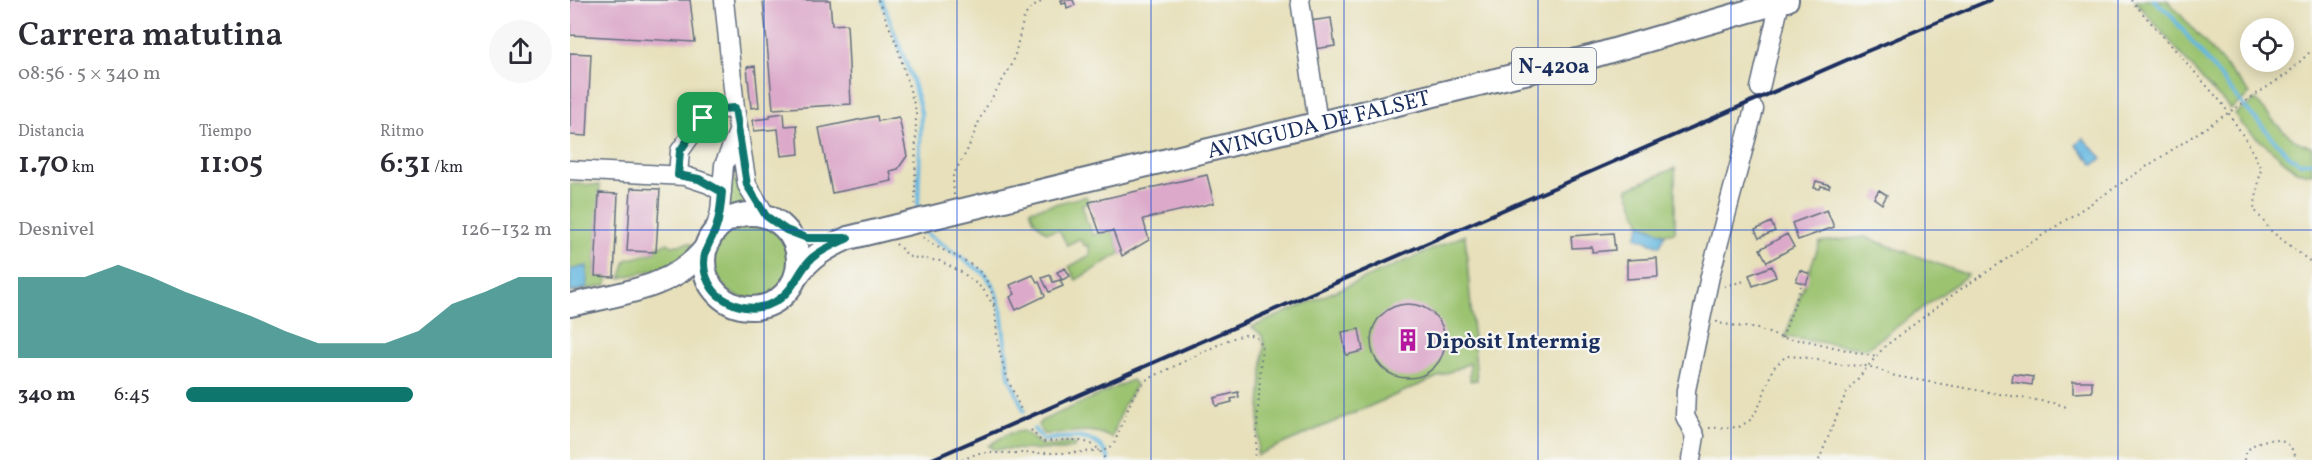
<!DOCTYPE html>
<html lang="es">
<head>
<meta charset="utf-8">
<style>
  body { margin:0; font-family:Vollkorn,serif; background:#f7f7f7; color:#2b2b33; height:100vh; display:flex; flex-direction:column; font-size:22px; white-space:nowrap }
  * { box-sizing:border-box; margin:0 }
  p { font-size:20px; color:#7c7c81 }
  .icon { flex:none; width:33px; height:33px; fill:none; stroke:currentColor; stroke-width:2; stroke-linecap:round; stroke-linejoin:round }
  .map { position:relative; flex:1; overflow:hidden }
  .panel { display:flex; flex-direction:column; background:#fff; width:570px }
  .panel>* { flex:none }
  .buttons { position:absolute; left:1670px; top:18px; display:grid; gap:12px }
  .buttons a { display:grid; place-items:center; width:54px; height:54px; border-radius:50%; background:#fff; box-shadow:0 3px 15px #0003; font-size:30px }
  .pin { position:absolute; display:grid; place-items:center; width:51px; height:51px; color:#fff; margin:-26px; border-radius:12px; box-shadow:0 3px 9px #0006 }
  .round { display:grid; place-items:center; flex:none; width:63px; height:63px; border-radius:32px; background:#f7f7f7 }
  .summary { display:flex; align-items:center; justify-content:space-between; height:102px; padding:0 18px }
  h1 { font-size:33px; font-weight:600; line-height:45px }
  .figures { display:grid; grid-template-columns:repeat(3,1fr); gap:9px; height:102px; padding:6px 18px }
  .figures div { display:grid; align-content:center }
  .figures b { font-size:30px; font-weight:600 }
  .figures small { font-size:16px; font-weight:400 }
  .figures p { font-size:16px }
  .chart { height:168px; padding:12px 18px }
  .chart p { display:flex; justify-content:space-between }
  .chart svg { width:100%; height:108px; margin-top:6px; fill:#0f766e; opacity:.7 }
  ul { padding:0 18px; list-style:none; font-size:20px }
  li { display:grid; grid-template-columns:96px 72px 1fr; align-items:center; height:45px }
  li i { height:15px; border-radius:8px; background:#0f766e }
  main { display:flex; flex:1; min-height:0 }
  .map>svg:first-child { display:block }
  .green { fill:#9bc36f; stroke:#5b7966; stroke-width:1.5 }
  .water { fill:#64b7e0; stroke:#40739f; stroke-width:1.5 }
  .lines { fill:none; stroke-linecap:round; stroke-linejoin:round }
  .stream { stroke:#64b7e0; stroke-width:4 }
  .building { fill:#dca9ca }
  .minor-casing { stroke:#626d7e; stroke-width:21 }
  .major-casing { stroke:#626d7e; stroke-width:26 }
  .path { stroke:#626d7e; stroke-width:2; stroke-dasharray:1.5 4.5; stroke-linecap:butt }
  .minor { stroke:#fff; stroke-width:18 }
  .major { stroke:#fff; stroke-width:22 }
  .rail { stroke:#1b2f5e; stroke-width:4 }
  .route-casing { stroke:#fff; stroke-width:12 }
  .route { stroke:#0f766e; stroke-width:8 }
  .grid { fill:none; stroke:#1d4ed8; stroke-width:1.5; stroke-opacity:0.55 }
  .labels { text-anchor:middle; stroke-width:4.5; stroke-linejoin:round; paint-order:stroke }
  .shield { fill:#f6f6f2; stroke:#5d6b8a; stroke-width:1.5 }
  .shield-label { font-size:21px; font-weight:bold; fill:#1b2f5e }
  .street-label { font-size:22px; fill:#1b2f5e; stroke:#f6f6f2 }
  .poi-label { font-size:22px; font-weight:bold; fill:#1b2f5e; stroke:#f6f6f2; text-anchor:start }
</style>
</head>
<body>
<main>
<section class="panel">
<div class="summary"><div><h1>Carrera matutina</h1><p>08:56 · 5 × 340 m</p></div><a class="round"><svg class="icon" aria-label="share" viewBox="0 0 24 24"><path d="M12 15V3M7 8l5-5 5 5M5 13v7h14v-7"/></svg></a></div>
<div class="figures">
<div><p>Distancia</p><b>1.70<small> km</small></b></div>
<div><p>Tiempo</p><b>11:05</b></div>
<div><p>Ritmo</p><b>6:31<small> /km</small></b></div>
</div>
<div class="chart"><p><span>Desnivel</span>126–132 m</p>
<svg viewBox="0 0 160 44" preserveAspectRatio="none"><path d="M0 44V11L10 11L20 11L30 6L40 11L50 17L60 22L70 27L80 33L90 38L100 38L110 38L120 33L130 22L140 17L150 11L160 11V44z"/></svg>
</div>
<ul>
<li><b>340 m</b>6:45<i style="width:62%"></i></li>
</ul>
</section>
<div class="map">
<svg width="1742" height="460" viewBox="0 0 1742 460">
  <rect width="100%" height="100%" fill="#f6f6f2"/>
  <filter id="ink" filterUnits="userSpaceOnUse"><feTurbulence type="fractalNoise" baseFrequency=".0167" numOctaves="2"/><feDisplacementMap in="SourceGraphic" scale="12" xChannelSelector="R" yChannelSelector="G"/><feConvolveMatrix kernelMatrix="1 2 1 2 8 2 1 2 1" color-interpolation-filters="sRGB"/></filter>
  <filter id="wash" filterUnits="userSpaceOnUse"><feTurbulence type="fractalNoise" baseFrequency=".008" numOctaves="4" result="noise"/><feDisplacementMap in="SourceGraphic" scale="24" xChannelSelector="R" yChannelSelector="G"/><feGaussianBlur stdDeviation="1.35" result="paint"/><feColorMatrix in="noise" values="0 0 0 0 0 0 0 0 0 0 0 0 0 0 0 0 0 1.4 0 .05"/><feComposite in="paint" operator="in"/></filter>
  <g filter="url(#wash)">
    <rect width="100%" height="100%" fill="#e7e0ba"/>
    <!-- green -->
    <path class="green" d="M 1565,0 L 1597,0 L 1602,5 L 1680,94 L 1661,109 L 1636,84 Z
      M 1686,100 C 1698,115 1721,145 1742,146 L 1742,174 L 1726,171 L 1671,124 L 1665,114 Z
      M 1105,168 L 1105,232 L 1095,234 L 1071,224 L 1057,189 Z
      M 161,176 L 170,185 L 181,206 L 167,207 L 158,211 Z
      M 0,184 L 30,185 L 25,275 L 37,276 L 37,285 L 0,293 Z
      M 516,196 L 519,202 L 512,204 L 517,224 L 519,224 L 522,235 L 543,231 L 551,253 L 506,280 L 499,267 L 520,255 L 519,245 L 515,246 L 509,239 L 497,245 L 489,230 L 476,232 L 464,220 L 460,210 Z
      M144 261a38 38 0 1 1 76 0a38 38 0 1 1-76 0Z
      M 895,235 L 907,380 L 900,381 L 900,363 L 687,455 L 694,345 L 692,335 L 682,327 Z
      M 1295,237 L 1398,275 L 1296,349 L 1215,337 L 1250,242 Z
      M 98,243 L 102,246 L 119,243 L 123,245 L 121,249 L 103,265 L 51,278 L 56,260 L 86,252 L 86,247 Z
      M 562,380 L 566,385 L 553,407 L 542,438 C 517,424 498,436 473,434 L 468,425 L 471,421 Z
      M 452,431 C 461,434 464,442 472,445 C 483,449 494,441 506,444 L 504,448 L 492,450 L 423,449 L 418,446 L 437,434 Z"/>
    <!-- water -->
    <path class="water" d="M 1513,138 L 1532,158 L 1524,165 L 1506,145 Z
      M 1071,224 L 1095,234 L 1090,246 L 1066,237 Z
      M 17,266 L 17,288 L 0,292 L 0,270 Z"/>
    <g class="lines">
      <!-- stream -->
      <path class="stream" d="M 312,0 L 342,79 L 351,112 L 348,210
        M 1584,0 L 1599,13 L 1672,104 L 1719,156 L 1730,163 L 1742,162
        M 353,231 L 415,274 L 424,287 L 431,309 L 439,376 L 454,411
        M 464,429 L 473,440 C 499,437 529,431 539,460"/>
    </g>
    <g id="blocks">
      <!-- building -->
      <path class="building" d="M 0,0 L 120,0 L 125,42 L 0,35 Z
        M 193,0 L 260,0 L 262,25 L 277,24 L 281,104 L 203,109 Z
        M 491,0 L 503,0 L 505,5 L 497,8 L 496,3 L 492,4 Z
        M 761,18 L 765,46 L 744,49 L 740,21 Z
        M 0,53 L 21,54 L 17,136 L 0,135 Z
        M 185,66 L 189,107 L 181,108 L 177,67 Z
        M 214,113 L 215,126 L 227,125 L 229,154 L 211,156 L 208,129 L 184,131 L 183,120 L 200,118 L 200,115 Z
        M 307,116 L 308,121 L 329,117 L 337,156 L 328,169 L 320,171 L 322,181 L 262,193 L 249,128 Z
        M 637,175 L 644,203 L 573,219 L 579,240 L 552,256 L 543,231 L 530,233 L 519,202 Z
        M 1246,181 L 1260,185 L 1259,188 L 1251,186 L 1250,189 L 1244,188 Z
        M 61,188 L 90,189 L 86,252 L 57,251 Z
        M 1309,190 L 1317,195 L 1312,204 L 1304,198 Z
        M 29,193 L 48,194 L 44,277 L 25,276 Z
        M 1257,210 L 1264,227 L 1228,240 L 1222,223 Z
        M 1201,222 L 1205,231 L 1189,238 L 1185,230 Z
        M 1043,233 L 1045,250 L 1022,252 L 1022,247 L 1002,248 L 1001,236 Z
        M 1217,234 L 1224,247 L 1197,262 L 1190,249 Z
        M 1087,258 L 1088,277 L 1057,279 L 1057,260 Z
        M 1202,266 L 1206,277 L 1183,286 L 1179,275 Z
        M 495,268 L 500,276 L 492,280 L 487,272 Z
        M 1230,270 L 1240,274 L 1236,284 L 1226,281 Z
        M 463,275 L 467,282 L 469,282 L 475,296 L 446,310 L 440,297 L 445,294 L 440,285 Z
        M 480,275 L 483,282 L 490,280 L 493,286 L 479,292 L 472,278 Z
        M801 341a37 37 0 1 1 74 0a37 37 0 1 1-74 0Z
        M 789,329 L 793,351 L 776,355 L 772,332 Z
        M 1443,374 L 1463,377 L 1462,385 L 1442,382 Z
        M 1503,381 L 1522,381 L 1522,392 L 1503,393 Z
        M 668,392 L 669,397 L 661,399 L 662,402 L 646,406 L 644,398 Z"/>
    </g>
  </g>
  <g filter="url(#ink)">
    <use href="#blocks" fill-opacity="0" stroke="#626d7e" stroke-width="1.5"/>
    <g class="lines">
      <!-- minor casing -->
      <g class="minor-casing">
        <path id="minor" d="M 154,0 L 165,108 L 177,185 L 196,216
          M 730,0 L 748,123
          M 1190,88 L 1210,2
          M 0,170 L 115,176 L 139,184 L 152,192
          M 108,175 L 110,151 L 139,110 L 165,108
          M 145,230 L 150,212 L 154,165 L 168,132
          M 1121,460 L 1125,436 L 1115,416 L 1116,390 L 1140,276 L 1184,109"/>
      </g>
      <!-- major casing -->
      <g class="major-casing">
        <g id="major">
          <circle cx="181" cy="261" r="47"/>
          <path id="s1" d="M 226,277 C 240,257 256,248 278,238 L 1020,57 L 1217,0"/>
          <path d="M 0,305 C 47,294 106,289 137,246"/>
        </g>
      </g>
      <!-- path -->
      <path class="path" d="M 308,0 L 327,45 L 346,111 L 345,204
        M 1561,0 L 1652,103 L 1678,143 L 1691,169 L 1684,209 L 1701,231 L 1742,263
        M 384,195 L 383,175 L 397,151 L 412,114 L 443,63 L 454,17 L 460,9 L 474,0
        M 353,237 C 369,252 395,256 411,273 C 429,293 424,319 428,343 C 432,367 442,390 452,412
        M 326,244 L 340,257 L 370,261 L 393,273 L 413,289 L 425,308
        M 1154,286 L 1175,281
        M 1147,321 L 1147,323 L 1188,329 L 1212,338 L 1238,341 L 1306,357
        M 1212,338 L 1231,286
        M 1139,428 L 1169,427 L 1182,419 L 1191,402 L 1203,368 L 1216,356 L 1234,357 L 1270,365 L 1298,366 L 1325,376 L 1488,404 L 1499,408
        M 461,430 L 472,442 C 493,440 526,434 535,460
        M 392,460 L 408,453 L 501,453 L 535,450 L 544,444 L 564,394 L 576,380 L 660,339 L 678,334 L 686,337 L 692,345 L 685,460
        M 1249,460 L 1276,393 L 1314,347 L 1388,291 L 1717,74 L 1742,50
        M 1674,460 C 1676,442 1702,434 1717,444 C 1722,447 1725,455 1727,460"/>
      <!-- minor -->
      <use href="#minor" class="minor"/>
      <!-- major -->
      <use href="#major" class="major"/>
      <!-- rail -->
      <path class="rail" d="M 360,460 L 1295,52 L 1420,0"/>
    </g>
  </g>
  <g class="lines" filter="url(#ink)">
    <!-- route casing -->
    <g class="route-casing">
      <path id="route" d="M 165,108 L 177,185 L 196,216 L 216,230 L 237,238 L 278,238 C 265,244 252,249 242,258 C 231,268 227,281 218,291 C 200,312 173,312 152,298 C 141,291 134,276 134,263 C 134,249 141,241 146,228 C 150,217 151,205 152,192 L 129,179 L 108,175 L 110,151 L 138,110 Z"/>
    </g>
    <!-- route -->
    <use href="#route" class="route"/>
  </g>
  <!-- grid -->
  <path class="grid" d="M 194,0 L 194,460M 387,0 L 387,460M 581,0 L 581,460M 774,0 L 774,460M 968,0 L 968,460M 1161,0 L 1161,460M 1355,0 L 1355,460M 1548,0 L 1548,460M 0,230 L 1742,230"/>
  <!-- icons -->
  <defs>
    <g id="building-bare" transform="scale(1.8)"><path d="M-4-6H4V6H1V3H-1V6H-4ZM-2.5-4.3h1.7v1.8h-1.7ZM.8-4.3h1.7v1.8H.8ZM-2.5-1h1.7V.8h-1.7ZM.8-1h1.7V.8H.8Z" fill="#b5179e" stroke="#f6f6f2" stroke-width="2.5" paint-order="stroke"/></g>
  </defs>
  <g fill-rule="evenodd">
    <use href="#building-bare" x="838" y="340"/>
  </g>
  <g class="labels">
    <!-- shield labels -->
    <rect class="shield" x="942" y="48" width="84" height="36" rx="4.5"/>
    <g class="shield-label">
      <text x="984" y="73">N-420a</text>
    </g>
    <!-- street labels -->
    <g class="street-label">
      <text dy="8" stroke="none"><textPath href="#s1" startOffset="550">AVINGUDA DE FALSET</textPath></text>
    </g>
    <!-- poi labels -->
    <g class="poi-label">
      <text x="856" y="348">Dipòsit Intermig</text>
    </g>
  </g>
</svg>
<div class="buttons">
<a><svg class="icon" aria-label="locate" viewBox="0 0 24 24"><circle cx="12" cy="12" r="6"/><path d="M12 2v4M12 18v4M2 12h4M18 12h4"/></svg></a>
</div>
<div class="pin" style="left:133px;top:118px;background:#1e9e55"><svg class="icon" aria-label="arrive" viewBox="0 0 24 24"><path d="M6 21V4h12l-3 4 3 4H6"/></svg></div>
</div>
</main>
</body>
</html>
